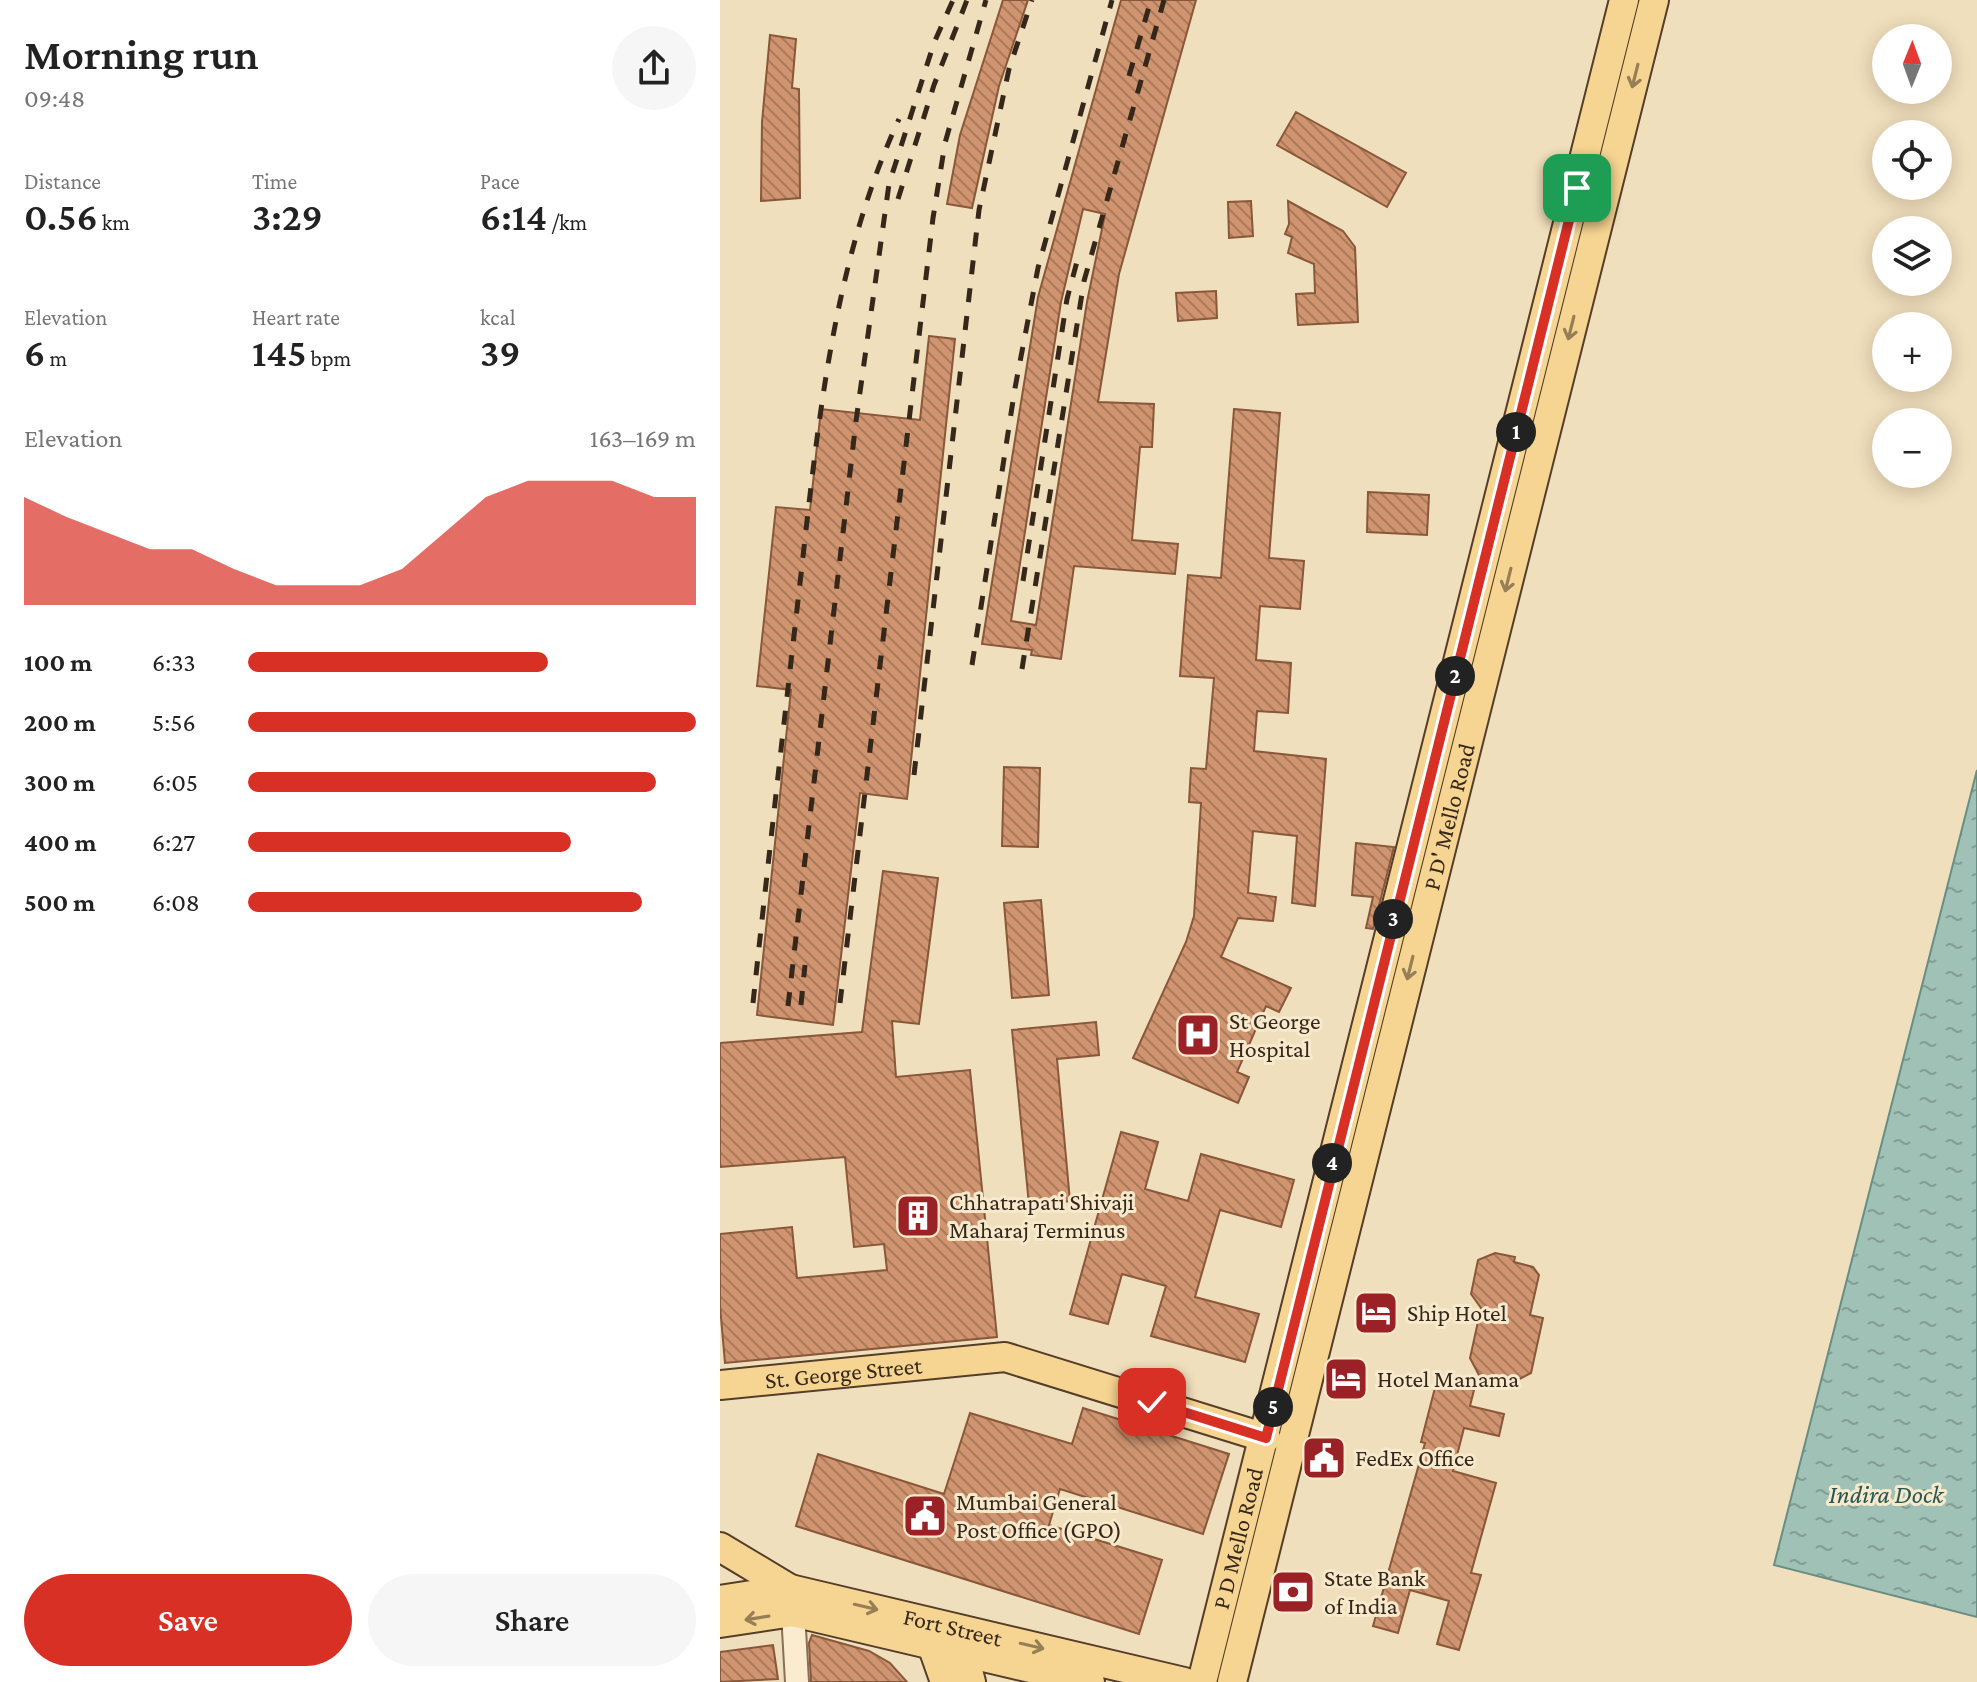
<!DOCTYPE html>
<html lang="en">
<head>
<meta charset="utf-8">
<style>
  body { margin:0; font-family:"Crimson Pro",serif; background:#f6f6f6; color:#222; height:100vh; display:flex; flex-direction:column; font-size:30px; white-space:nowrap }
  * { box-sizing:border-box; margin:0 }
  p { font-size:26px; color:#767676 }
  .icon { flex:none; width:44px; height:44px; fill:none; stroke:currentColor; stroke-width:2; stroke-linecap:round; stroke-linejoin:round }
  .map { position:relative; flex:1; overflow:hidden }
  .details { display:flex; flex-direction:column; background:#fff; width:720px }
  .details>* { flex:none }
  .needle { width:52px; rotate:1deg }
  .fabs { position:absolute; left:1152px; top:24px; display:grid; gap:16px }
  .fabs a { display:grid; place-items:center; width:80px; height:80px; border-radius:50%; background:#fff; box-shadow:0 4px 20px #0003; font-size:40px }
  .pin { position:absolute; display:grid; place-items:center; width:68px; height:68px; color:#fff; margin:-34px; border-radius:16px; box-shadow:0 4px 12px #0006 }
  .km { position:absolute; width:40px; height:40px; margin:-20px; border-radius:50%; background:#222; color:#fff; font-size:22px; line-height:40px; text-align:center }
  .round { display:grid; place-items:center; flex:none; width:84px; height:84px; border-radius:42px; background:#f6f6f6 }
  .headline { display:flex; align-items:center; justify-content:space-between; height:136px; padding:0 24px }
  h1 { font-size:44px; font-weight:600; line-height:60px }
  .stats { display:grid; grid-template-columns:repeat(3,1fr); gap:12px; height:136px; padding:8px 24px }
  .stats div { display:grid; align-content:center }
  .stats b { font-size:40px; font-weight:600 }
  .stats small { font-size:22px; font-weight:400 }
  .stats p { font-size:22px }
  .chart { height:224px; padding:16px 24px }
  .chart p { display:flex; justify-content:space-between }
  .chart svg { width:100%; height:144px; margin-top:8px; fill:#d93025; opacity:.7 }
  .primary-button { display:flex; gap:16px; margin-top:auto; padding:16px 24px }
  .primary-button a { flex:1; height:92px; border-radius:48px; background:#d93025; color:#fff; font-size:32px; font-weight:600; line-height:92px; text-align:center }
  .primary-button a+a { background:#f6f6f6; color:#222 }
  ul { padding:0 24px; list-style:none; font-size:26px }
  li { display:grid; grid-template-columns:128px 96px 1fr; align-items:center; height:60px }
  li i { height:20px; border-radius:10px; background:#d93025 }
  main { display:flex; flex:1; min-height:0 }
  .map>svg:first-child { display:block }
  .water { fill:url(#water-ripples); stroke:#688e84; stroke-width:2 }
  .building { fill:url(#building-back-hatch); stroke:#895739; stroke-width:2; fill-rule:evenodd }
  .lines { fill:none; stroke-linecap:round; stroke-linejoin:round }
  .minor-casing { stroke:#886f55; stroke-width:26 }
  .major-casing { stroke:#553d2a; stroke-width:32 }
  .minor { stroke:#fbeccf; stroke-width:22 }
  .major { stroke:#f6d491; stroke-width:28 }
  .rail { stroke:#36271b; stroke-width:5; stroke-dasharray:14 14; stroke-linecap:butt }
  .oneway { stroke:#967e56 }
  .route-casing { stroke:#fff; stroke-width:16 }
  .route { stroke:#d93025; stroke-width:10 }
  .labels { text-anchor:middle; stroke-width:6; stroke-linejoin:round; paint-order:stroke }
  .street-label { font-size:24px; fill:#36271b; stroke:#f7e9cc }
  .poi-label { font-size:24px; fill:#36271b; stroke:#f7e9cc; text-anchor:start }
  .water-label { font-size:26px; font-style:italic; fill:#295753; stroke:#f7e9cc }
</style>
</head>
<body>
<main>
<section class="details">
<div class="headline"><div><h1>Morning run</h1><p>09:48</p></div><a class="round"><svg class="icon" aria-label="share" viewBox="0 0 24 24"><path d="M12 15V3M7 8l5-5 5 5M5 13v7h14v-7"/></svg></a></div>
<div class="stats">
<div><p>Distance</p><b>0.56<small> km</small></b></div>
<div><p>Time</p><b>3:29</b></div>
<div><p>Pace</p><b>6:14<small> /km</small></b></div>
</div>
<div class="stats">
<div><p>Elevation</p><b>6<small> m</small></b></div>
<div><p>Heart rate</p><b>145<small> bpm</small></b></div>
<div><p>kcal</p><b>39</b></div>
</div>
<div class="chart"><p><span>Elevation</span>163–169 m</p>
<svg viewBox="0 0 160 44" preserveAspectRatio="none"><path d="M0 44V11L10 17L20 22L30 27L40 27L50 33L60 38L70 38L80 38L90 33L100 22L110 11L120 6L130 6L140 6L150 11L160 11V44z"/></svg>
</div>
<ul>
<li><b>100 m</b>6:33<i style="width:67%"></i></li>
<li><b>200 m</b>5:56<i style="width:100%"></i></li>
<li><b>300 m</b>6:05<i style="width:91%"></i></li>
<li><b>400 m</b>6:27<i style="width:72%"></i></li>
<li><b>500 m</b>6:08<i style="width:88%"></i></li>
</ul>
<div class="primary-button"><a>Save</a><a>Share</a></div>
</section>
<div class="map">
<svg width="1257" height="1682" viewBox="0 0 1257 1682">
  <defs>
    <pattern id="water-ripples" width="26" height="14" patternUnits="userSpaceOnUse" patternTransform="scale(2)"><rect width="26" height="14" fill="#a0c1b6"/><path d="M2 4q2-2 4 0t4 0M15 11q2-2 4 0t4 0" fill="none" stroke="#839d93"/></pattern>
    <pattern id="building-back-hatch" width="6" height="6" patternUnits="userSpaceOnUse" patternTransform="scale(2)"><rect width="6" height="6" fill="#d09570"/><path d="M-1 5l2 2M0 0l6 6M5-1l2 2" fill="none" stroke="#aa7a5b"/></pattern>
  </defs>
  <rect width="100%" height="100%" fill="#f0dfbc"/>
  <!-- water -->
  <path class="water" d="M 1257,770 L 1257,1617 L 1054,1565 Z"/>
  <!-- building -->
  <path class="building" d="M 283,0 L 308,0 L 279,86 L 252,208 L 227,204 L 240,135 Z
    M 401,0 L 476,0 L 399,274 L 378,402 L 434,404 L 432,447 L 420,447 L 412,540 L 458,544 L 455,574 L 354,566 L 341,659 L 311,655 L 312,650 L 262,644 L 318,297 ZM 363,209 L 385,214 L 367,302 L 316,625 L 291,621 L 341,302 Z
    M 50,35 L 76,39 L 72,88 L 79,89 L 80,198 L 41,201 L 42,122 Z
    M 576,112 L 686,173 L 667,207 L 557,145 Z
    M 531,201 L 533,236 L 509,238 L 508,202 Z
    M 568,201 L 623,231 L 635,247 L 638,322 L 578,325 L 576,294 L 595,293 L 594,264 L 568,253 L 572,237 L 565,234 L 569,224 Z
    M 496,291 L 497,318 L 458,321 L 456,293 Z
    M 209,336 L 235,339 L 187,799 L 140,793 L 113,1025 L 37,1015 L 71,690 L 37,686 L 56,507 L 90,510 L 101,409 L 200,420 Z
    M 514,409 L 560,413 L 549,558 L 584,561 L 580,609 L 540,606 L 536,660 L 571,663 L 568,713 L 537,711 L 534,751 L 606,759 L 595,906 L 572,903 L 577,836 L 533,831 L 528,893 L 556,897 L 553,921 L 518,918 L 501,957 L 571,988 L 559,1012 L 546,1006 L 517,1072 L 529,1077 L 518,1103 L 413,1058 L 466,942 L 474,916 L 481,803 L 469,802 L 471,768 L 486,769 L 494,678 L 460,676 L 468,575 L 501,578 Z
    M 648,492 L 709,495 L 707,535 L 647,532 Z
    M 284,767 L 320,768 L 318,847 L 282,846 Z
    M 636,843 L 674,847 L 653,929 L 646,928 L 653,897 L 632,895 Z
    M 163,871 L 218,878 L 199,1024 L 172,1021 L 176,1077 L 250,1070 L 277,1337 L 5,1363 L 0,1306 L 0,1234 L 72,1227 L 77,1278 L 167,1270 L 164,1244 L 134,1247 L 125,1157 L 0,1167 L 0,1043 L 142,1032 Z
    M 321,900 L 329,995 L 292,998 L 284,903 Z
    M 376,1022 L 379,1055 L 337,1059 L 350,1201 L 309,1205 L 292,1030 Z
    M 401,1132 L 438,1142 L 425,1189 L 468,1201 L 481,1154 L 574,1180 L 561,1227 L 500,1210 L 475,1297 L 539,1314 L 525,1362 L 431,1336 L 446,1286 L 402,1274 L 388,1324 L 350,1314 Z
    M 775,1253 L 795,1257 L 794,1262 L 813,1267 L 819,1275 L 810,1315 L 823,1318 L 811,1373 L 794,1382 L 759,1375 L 750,1358 L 761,1308 L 751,1294 L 758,1260 Z
    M 717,1380 L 754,1390 L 750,1406 L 784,1414 L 779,1436 L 744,1428 L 733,1471 L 776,1483 L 751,1573 L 761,1575 L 739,1650 L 717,1644 L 729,1601 L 690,1590 L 678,1633 L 653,1626 L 705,1443 L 701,1442 Z
    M 363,1408 L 509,1454 L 483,1534 L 340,1489 L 329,1525 L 442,1560 L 419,1634 L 76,1526 L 98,1454 L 224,1494 L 250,1413 L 352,1444 Z
    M 92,1635 L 149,1651 L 170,1663 L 187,1682 L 91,1682 L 89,1643 Z
    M 53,1645 L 58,1679 L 0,1682 L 0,1652 Z"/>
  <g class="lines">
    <!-- minor casing -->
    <g class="minor-casing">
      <path id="minor" d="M 73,1612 L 77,1682"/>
    </g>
    <!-- major casing -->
    <g class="major-casing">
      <g id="major">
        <path id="s1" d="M 0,1385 L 285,1357 L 546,1438"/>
        <path d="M 0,1547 L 70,1589"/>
        <path id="s2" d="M 0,1600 L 70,1589 L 464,1682"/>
        <path d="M 0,1623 L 73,1612 L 370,1682"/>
        <path d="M 211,1629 L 212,1645 L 225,1682"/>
        <path d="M 239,1637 L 251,1682"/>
        <path id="s3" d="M 482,1682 L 904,0"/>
        <path id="s4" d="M 512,1682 L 934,0"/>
      </g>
    </g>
    <!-- minor -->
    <use href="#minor" class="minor"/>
    <!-- major -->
    <use href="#major" class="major"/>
    <!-- rail -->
    <path class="rail" d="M 409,76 L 431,0
      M 178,199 L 214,85 L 247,0
      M 303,581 L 347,299 L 359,254
      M 252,665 L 295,388 L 318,268 L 392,0
      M 302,669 L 364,281 L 444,0
      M 194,775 L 259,210 L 289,69 L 312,0
      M 33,1003 C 48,863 64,723 80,583 C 98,426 112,264 179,119
      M 120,1003 L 213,218 L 225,143 L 266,0
      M 81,1005 L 85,965
      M 68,1006 L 136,421 L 169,184 L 214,43 L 233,0"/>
  </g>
  <!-- one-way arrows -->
  <defs><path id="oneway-shaft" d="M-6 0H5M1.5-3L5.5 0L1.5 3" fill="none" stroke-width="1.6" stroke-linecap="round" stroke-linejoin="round" transform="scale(2)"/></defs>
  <g class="oneway">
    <use href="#oneway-shaft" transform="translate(915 76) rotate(104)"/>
    <use href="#oneway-shaft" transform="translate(851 328) rotate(104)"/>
    <use href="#oneway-shaft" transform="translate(788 580) rotate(104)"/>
    <use href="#oneway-shaft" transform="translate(690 968) rotate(104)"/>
    <use href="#oneway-shaft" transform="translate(146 1607) rotate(13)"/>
    <use href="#oneway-shaft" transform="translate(37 1618) rotate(171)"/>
    <use href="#oneway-shaft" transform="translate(312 1646) rotate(13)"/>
  </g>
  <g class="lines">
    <!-- route casing -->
    <g class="route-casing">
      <path id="route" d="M 432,1402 L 546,1438 L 857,188"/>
    </g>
    <!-- route -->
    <use href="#route" class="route"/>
  </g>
  <!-- icons -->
  <defs>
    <g id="hospital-square" transform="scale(2.3)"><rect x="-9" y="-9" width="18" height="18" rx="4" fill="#9a2226" stroke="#f7e9cc"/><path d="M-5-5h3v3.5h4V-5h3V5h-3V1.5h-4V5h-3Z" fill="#fff"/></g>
    <g id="building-square" transform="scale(2.3)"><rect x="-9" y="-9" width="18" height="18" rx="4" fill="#9a2226" stroke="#f7e9cc"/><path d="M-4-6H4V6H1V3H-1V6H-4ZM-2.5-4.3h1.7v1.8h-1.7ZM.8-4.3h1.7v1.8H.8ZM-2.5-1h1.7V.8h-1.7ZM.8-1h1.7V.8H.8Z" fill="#fff"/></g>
    <g id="hotel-square" transform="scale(2.3)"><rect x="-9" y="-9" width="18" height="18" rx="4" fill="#9a2226" stroke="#f7e9cc"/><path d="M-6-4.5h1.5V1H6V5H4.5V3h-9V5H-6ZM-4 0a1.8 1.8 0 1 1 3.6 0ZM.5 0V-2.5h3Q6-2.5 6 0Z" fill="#fff"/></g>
    <g id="civic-square" transform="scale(2.3)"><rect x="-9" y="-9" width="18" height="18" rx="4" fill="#9a2226" stroke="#f7e9cc"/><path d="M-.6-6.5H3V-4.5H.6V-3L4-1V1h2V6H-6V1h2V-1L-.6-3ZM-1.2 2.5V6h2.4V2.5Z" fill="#fff"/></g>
    <g id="bank-square" transform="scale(2.3)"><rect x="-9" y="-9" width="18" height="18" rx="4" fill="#9a2226" stroke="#f7e9cc"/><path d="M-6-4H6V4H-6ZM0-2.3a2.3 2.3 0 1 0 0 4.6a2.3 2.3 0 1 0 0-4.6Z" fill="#fff"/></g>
  </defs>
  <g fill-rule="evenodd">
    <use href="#hospital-square" x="478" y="1035"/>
    <use href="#building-square" x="198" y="1216"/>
    <use href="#hotel-square" x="656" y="1313"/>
    <use href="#hotel-square" x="626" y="1379"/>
    <use href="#civic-square" x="604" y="1458"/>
    <use href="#civic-square" x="205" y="1516"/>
    <use href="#bank-square" x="573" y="1592"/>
  </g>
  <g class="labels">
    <!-- street labels -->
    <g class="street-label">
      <text dy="8" stroke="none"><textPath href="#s4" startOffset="892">P D' Mello Road</textPath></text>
      <text dy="8" stroke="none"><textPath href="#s1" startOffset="124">St. George Street</textPath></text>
      <text dy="8" stroke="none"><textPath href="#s3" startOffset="148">P D Mello Road</textPath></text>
      <text dy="8" stroke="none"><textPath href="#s2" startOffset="238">Fort Street</textPath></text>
    </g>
    <!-- poi labels -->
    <g class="poi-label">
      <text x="509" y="1029">St George<tspan x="509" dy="28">Hospital</tspan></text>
      <text x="229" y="1210">Chhatrapati Shivaji<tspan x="229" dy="28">Maharaj Terminus</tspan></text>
      <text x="687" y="1321">Ship Hotel</text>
      <text x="657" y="1387">Hotel Manama</text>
      <text x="635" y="1466">FedEx Office</text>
      <text x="236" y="1510">Mumbai General<tspan x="236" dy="28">Post Office (GPO)</tspan></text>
      <text x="604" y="1586">State Bank<tspan x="604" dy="28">of India</tspan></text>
    </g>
    <!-- water labels -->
    <g class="water-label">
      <text x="1166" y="1503">Indira Dock</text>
    </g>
  </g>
</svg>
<div class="fabs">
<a><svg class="needle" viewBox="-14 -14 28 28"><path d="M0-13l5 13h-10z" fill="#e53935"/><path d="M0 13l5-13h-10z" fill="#767676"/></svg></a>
<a><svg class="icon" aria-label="locate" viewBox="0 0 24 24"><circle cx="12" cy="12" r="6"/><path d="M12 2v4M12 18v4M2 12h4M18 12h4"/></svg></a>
<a><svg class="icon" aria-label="layers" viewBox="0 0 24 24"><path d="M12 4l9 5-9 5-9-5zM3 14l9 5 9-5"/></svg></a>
<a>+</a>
<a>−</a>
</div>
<div class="pin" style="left:857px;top:188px;background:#1e9e55"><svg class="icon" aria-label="arrive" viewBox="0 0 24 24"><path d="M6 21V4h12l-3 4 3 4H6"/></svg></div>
<div class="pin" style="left:432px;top:1402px;background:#d93025"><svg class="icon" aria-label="check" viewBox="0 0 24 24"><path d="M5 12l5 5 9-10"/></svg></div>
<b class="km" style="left:796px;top:432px">1</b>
<b class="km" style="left:735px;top:676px">2</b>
<b class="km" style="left:673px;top:919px">3</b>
<b class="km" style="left:612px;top:1163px">4</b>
<b class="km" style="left:553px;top:1407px">5</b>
</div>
</main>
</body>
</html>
